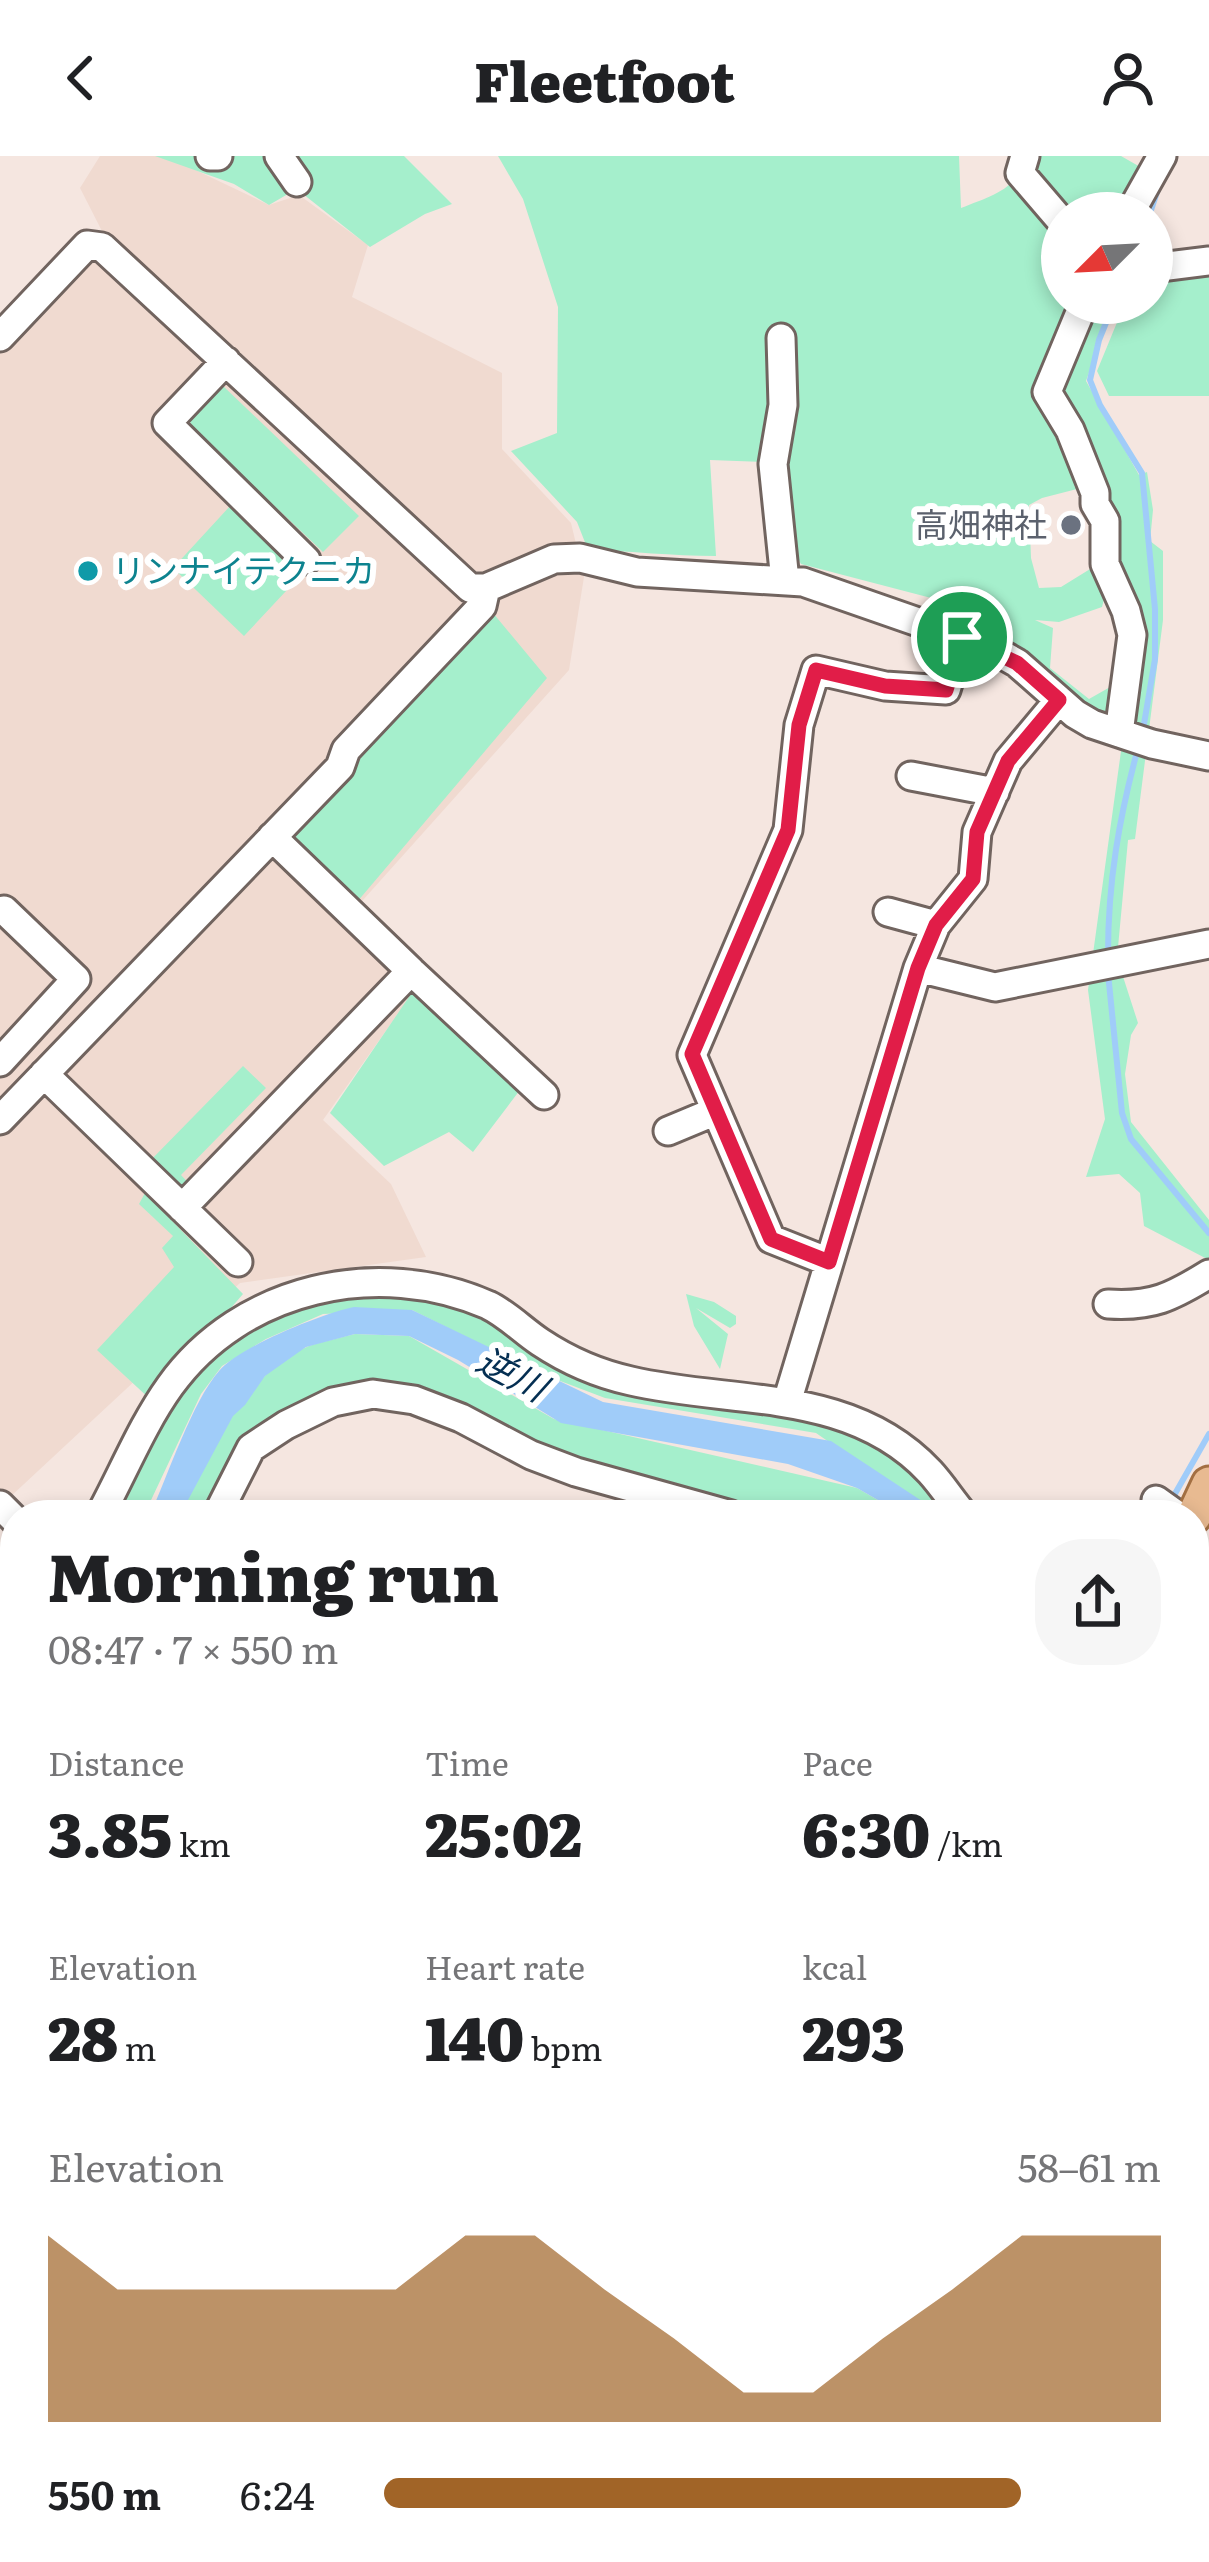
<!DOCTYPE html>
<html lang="en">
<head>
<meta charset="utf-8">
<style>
  body { margin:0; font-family:Literata,"Noto Sans JP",serif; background:#f6f6f6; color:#202124; height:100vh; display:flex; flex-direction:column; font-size:45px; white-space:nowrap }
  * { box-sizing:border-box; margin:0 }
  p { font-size:39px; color:#757577 }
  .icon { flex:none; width:66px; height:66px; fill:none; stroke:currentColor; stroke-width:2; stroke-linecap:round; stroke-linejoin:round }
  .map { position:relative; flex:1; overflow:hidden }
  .side { position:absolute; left:0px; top:1344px; width:1209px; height:1062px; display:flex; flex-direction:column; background:#fff; border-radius:48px 48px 0 0; box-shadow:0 6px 18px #0003 }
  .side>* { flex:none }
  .needle { width:78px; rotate:246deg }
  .controls { position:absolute; left:1041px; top:36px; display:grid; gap:24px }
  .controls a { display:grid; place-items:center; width:132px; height:132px; border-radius:50%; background:#fff; box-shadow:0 6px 18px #0003; font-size:60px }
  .pin { position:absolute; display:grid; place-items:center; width:102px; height:102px; color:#fff; margin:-51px; border:6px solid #fff; border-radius:50%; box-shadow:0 3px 12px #0007 }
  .round { display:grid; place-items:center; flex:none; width:126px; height:126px; border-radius:48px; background:#f6f6f6 }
  .summary { display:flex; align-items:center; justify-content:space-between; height:204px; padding:0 48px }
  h1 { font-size:66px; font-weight:800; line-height:90px }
  .metrics { display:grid; grid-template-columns:repeat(3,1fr); gap:18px; height:204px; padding:12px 48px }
  .metrics div { display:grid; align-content:center }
  .metrics b { font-size:60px; font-weight:800 }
  .metrics small { font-size:33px; font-weight:400 }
  .metrics p { font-size:33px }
  .chart { height:336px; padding:24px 48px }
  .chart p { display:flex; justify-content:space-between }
  .chart svg { width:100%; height:216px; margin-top:12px; fill:#a16427; opacity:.7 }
  ul { padding:0 48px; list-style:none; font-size:39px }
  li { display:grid; grid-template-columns:192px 144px 1fr; align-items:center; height:90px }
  li i { height:30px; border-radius:15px; background:#a16427 }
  header { display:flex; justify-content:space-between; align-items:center; height:156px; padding:0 48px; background:#fff; font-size:54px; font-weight:800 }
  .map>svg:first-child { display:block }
  .built { fill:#f0dad0 }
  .green { fill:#a5efcc }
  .water { fill:#a0ccf9 }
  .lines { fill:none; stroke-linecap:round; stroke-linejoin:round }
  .stream { stroke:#a0ccf9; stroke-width:6 }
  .minor-casing { stroke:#71645f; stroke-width:33 }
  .major-casing { stroke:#a36f42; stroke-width:39 }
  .minor { stroke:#fff; stroke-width:27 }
  .major { stroke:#e8ba91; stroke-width:33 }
  .route-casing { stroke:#fff; stroke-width:24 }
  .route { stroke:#e11d48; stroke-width:15 }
  .worship-dot { fill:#6b7280; stroke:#fff; stroke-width:4.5 }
  .culture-dot { fill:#0f9aa8; stroke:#fff; stroke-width:4.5 }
  .labels { text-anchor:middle; stroke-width:12; stroke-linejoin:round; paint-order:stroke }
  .worship-label { font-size:33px; fill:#5b616d; stroke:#fff; text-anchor:end }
  .culture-label { font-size:33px; fill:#0d838f; stroke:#fff; text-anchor:start }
  .water-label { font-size:36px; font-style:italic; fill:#052f52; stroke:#fff }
</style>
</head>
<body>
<header><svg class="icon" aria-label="back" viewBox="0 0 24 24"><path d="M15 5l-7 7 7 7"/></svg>Fleetfoot<svg class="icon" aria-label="person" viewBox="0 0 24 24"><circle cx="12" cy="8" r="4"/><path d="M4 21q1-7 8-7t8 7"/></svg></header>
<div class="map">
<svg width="1209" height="2406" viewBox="0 0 1209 2406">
  <rect width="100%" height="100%" fill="#f5e6e0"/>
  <!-- built -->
  <path class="built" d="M 100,0 L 166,0 L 269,49 L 299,39 L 368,89 L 352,141 L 502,217 L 502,293 L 571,367 L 584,421 L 569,514 L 346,763 L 416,832 L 323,964 L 391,1028 L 426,1101 L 240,1127 L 9,1342 L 0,1333 L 0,165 L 82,75 L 104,79 L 80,32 Z
    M 723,2391 L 1096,2391 L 1085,2406 L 743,2406 Z"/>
  <!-- green -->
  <path class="green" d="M 155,0 L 404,0 L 452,48 L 425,58 L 370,91 L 303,38 L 300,31 L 269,49 L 234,28 Z
    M 498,0 L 959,0 L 961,52 C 990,40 1019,34 1025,0 L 1121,0 L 1142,12 L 1132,57 L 1062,57 L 1062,147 L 1113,147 L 1086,225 L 1139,319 L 1147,316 L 1153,354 L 1150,385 L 1163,395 L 1163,464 L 1135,683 L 1128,684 L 1117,802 L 1138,867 L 1131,879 L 1125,918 L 1131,966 L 1209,1064 L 1209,1104 L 1144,1070 L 1140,1037 L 1119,1018 L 1086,1021 L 1105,963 L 1088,834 L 1122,588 L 1122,454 L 1095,337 L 1074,330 L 1077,333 L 1042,342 L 1029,349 L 1031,402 L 1039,432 L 1061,431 L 1095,410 L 1106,436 L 1102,451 L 1059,466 L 1035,464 L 1053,472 L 1050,512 L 1089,543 L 1119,526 L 1113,564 L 1087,550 L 1041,512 L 944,459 L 958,449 L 801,408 L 767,346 L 765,306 L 710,304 L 716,400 C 671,400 632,395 588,394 L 577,366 L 511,295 L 557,277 L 558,151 L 523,43 Z
    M 1209,110 L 1209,240 L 1109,240 L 1097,215 L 1125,147 L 1152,147 L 1152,113 Z
    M 222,229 L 359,360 L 323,396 L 192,272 L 189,262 Z
    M 231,349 L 301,419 L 244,480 L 173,412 Z
    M 483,445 L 547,522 L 357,746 L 285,674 Z
    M 413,835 L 520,934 L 473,996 L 449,976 L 384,1010 L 330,957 Z
    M 243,910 L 266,932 L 181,1019 L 194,1033 L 173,1035 L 146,1009 Z
    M 145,1037 L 243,1138 L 151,1244 L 97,1194 L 174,1111 L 162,1092 L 173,1080 L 139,1048 Z
    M 321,1134 L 453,1139 L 570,1210 L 824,1261 L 913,1309 L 955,1359 L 934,1359 L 816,1277 L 605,1242 L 534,1215 L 412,1154 L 323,1158 L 266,1183 L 222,1210 L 201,1238 L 144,1359 L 104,1359 L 196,1202 Z
    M 686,1138 L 714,1146 L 736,1160 L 736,1168 L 730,1172 L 696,1152 L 728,1178 L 720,1213 L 694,1170 Z
    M 355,1178 L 409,1180 L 554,1263 L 857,1332 L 904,1359 L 783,1359 L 613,1320 L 432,1243 L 287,1262 L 213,1359 L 173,1359 C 208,1302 243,1217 309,1190 C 324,1185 340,1182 355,1178 Z
    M 15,1512 L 15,1648 L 0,1661 L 0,1533 Z
    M 15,1720 L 15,1866 L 0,1846 L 0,1731 Z"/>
  <!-- water -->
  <path class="water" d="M 354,1151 L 412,1154 L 603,1246 L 831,1285 L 934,1353 L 937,1359 L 904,1359 L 857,1332 L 788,1308 L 561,1267 L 458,1204 L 409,1180 L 355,1178 L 306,1191 L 265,1220 L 245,1249 L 233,1260 L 180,1359 L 150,1359 C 168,1319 192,1246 219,1215 C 241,1190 321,1158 354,1151 Z"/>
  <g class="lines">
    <!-- stream -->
    <path class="stream" d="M 1150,57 L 1159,30
      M 1114,147 L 1099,184 L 1090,224 L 1100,249 L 1142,317 L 1155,453 L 1155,503 L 1143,574
      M 1108,798 C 1108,726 1119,662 1138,592
      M 1108,817 L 1122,957 L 1131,983 L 1209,1077
      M 1172,1343 L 1209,1278"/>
    <!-- minor casing -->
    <g class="minor-casing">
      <path id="minor" d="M 210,0 L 218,0
        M 279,0 L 297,26
        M 1025,0 L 1020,17 L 1062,66
        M 1130,57 L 1162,0
        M 1152,112 L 1209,105
        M 1084,147 L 1047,236 L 1070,274 L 1095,337 L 1095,348 L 1105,365 L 1105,408 L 1126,455 L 1132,479 L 1119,577
        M 0,181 L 87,89 L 102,91 L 470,432 L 486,432 L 554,403 L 580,402 L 637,416 L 803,426 L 987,490 L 1017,507 L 1075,558 L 1092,568 L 1152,588 L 1209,600
        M 781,182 L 783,249 L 773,308 L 785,425
        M 226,205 L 167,267 L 306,404
        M 911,620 L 995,636
        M 888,756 L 936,769
        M 918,812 L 995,831 L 1209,788
        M 411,815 L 544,939
        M 0,906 L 76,823 L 4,754
        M 44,918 L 238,1106
        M 0,964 L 340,611 L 346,594 L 482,450 L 486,432
        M 668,975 L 716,955
        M 182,1052 L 411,815 L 272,681
        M 829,1106 L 771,1083 L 692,899 L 788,674 L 799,569 L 816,514 L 885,530 L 946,534 L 962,481
        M 1108,1148 C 1152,1151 1172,1141 1209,1118
        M 787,1246 L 918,812 L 936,769 L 973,723 L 977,676 L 1008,605 L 1059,544
        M 1156,1344 L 1177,1359
        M 0,1349 L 15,1364
        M 100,1359 C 123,1317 142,1269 170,1230 C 241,1131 378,1101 488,1149 C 507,1158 522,1174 540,1186 C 567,1204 599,1218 631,1225 C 734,1249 851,1231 930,1316 C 942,1329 952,1345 964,1359
        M 217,1359 L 251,1292 L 286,1269 L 333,1246 L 373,1238 L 414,1244 L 461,1262 L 531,1299 L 576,1316 L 731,1359
        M 1194,1534 L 1209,1538
        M 0,1661 L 15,1648
        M 0,1892 L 15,1880
        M 0,1976 L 15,1986
        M 1194,2178 L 1209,2190
        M 1194,2310 L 1209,2316
        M 511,2391 L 527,2406
        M 686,2391 L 710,2406
        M 349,2406 L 363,2391
        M 466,2406 L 480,2391"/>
    </g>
    <!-- major casing -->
    <g class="major-casing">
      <path id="major" d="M 1194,1360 L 1209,1328
        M 1194,1721 L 1209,1758
        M 0,2199 L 15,2213
        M 204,2391 L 220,2406"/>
    </g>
    <!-- minor -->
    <use href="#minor" class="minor"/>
    <!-- major -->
    <use href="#major" class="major"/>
  </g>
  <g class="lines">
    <!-- route casing -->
    <g class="route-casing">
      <path id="route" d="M 962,481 L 1017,507 L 1059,544 L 1008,605 L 977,676 L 973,723 L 936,769 L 918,812 L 829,1106 L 771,1083 L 692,898 L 788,674 L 799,569 L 816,514 L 885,530 L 946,534 Z"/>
    </g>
    <!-- route -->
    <use href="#route" class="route"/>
  </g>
  <!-- markers -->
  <circle class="worship-dot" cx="1071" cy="369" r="12"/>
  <circle class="culture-dot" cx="88" cy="415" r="12"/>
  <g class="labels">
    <!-- worship labels -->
    <g class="worship-label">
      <text x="1047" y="381">高畑神社</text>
    </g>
    <!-- culture labels -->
    <g class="culture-label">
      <text x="112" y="427">リンナイテクニカ</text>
    </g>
    <!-- water labels -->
    <g class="water-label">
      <text transform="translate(512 1218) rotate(28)" y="13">逆川</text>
    </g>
  </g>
</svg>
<div class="controls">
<a><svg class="needle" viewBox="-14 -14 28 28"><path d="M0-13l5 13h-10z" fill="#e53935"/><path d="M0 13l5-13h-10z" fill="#757577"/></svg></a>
</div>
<div class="pin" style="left:962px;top:481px;background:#1e9e55"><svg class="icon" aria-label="arrive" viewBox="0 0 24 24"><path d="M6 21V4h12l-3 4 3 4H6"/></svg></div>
<section class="side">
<div class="summary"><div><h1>Morning run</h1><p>08:47 · 7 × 550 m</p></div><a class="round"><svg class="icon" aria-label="share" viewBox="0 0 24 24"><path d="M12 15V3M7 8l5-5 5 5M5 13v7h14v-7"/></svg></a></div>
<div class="metrics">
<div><p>Distance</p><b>3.85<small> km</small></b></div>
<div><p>Time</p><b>25:02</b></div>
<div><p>Pace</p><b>6:30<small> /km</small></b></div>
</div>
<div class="metrics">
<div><p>Elevation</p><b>28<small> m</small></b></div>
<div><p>Heart rate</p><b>140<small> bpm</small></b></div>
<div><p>kcal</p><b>293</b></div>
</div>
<div class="chart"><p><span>Elevation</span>58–61 m</p>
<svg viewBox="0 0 160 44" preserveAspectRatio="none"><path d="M0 44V6L10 17L20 17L30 17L40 17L50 17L60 6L70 6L80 17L90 27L100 38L110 38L120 27L130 17L140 6L150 6L160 6V44z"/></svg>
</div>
<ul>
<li><b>550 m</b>6:24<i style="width:82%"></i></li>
</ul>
</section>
</div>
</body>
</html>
